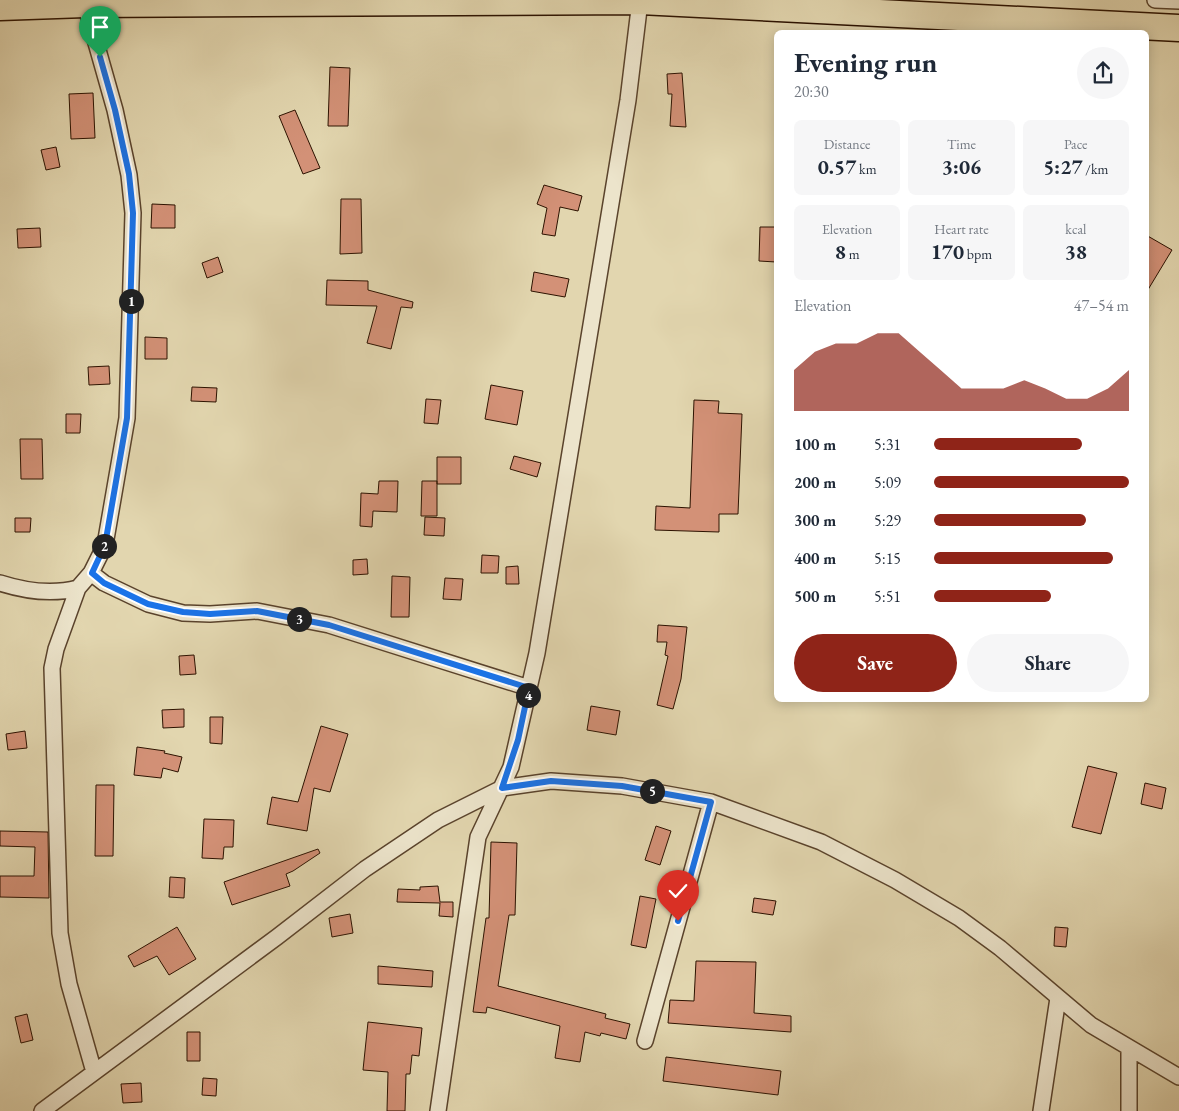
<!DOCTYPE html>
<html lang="en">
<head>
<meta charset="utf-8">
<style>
  body { margin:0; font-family:"EB Garamond",serif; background:#f6f6f7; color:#1f2937; height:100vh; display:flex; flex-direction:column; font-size:19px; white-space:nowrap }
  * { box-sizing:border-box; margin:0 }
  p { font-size:16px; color:#747a83 }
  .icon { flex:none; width:28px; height:28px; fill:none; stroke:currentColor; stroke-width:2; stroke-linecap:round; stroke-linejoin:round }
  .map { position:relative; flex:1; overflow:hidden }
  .details { position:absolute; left:774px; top:30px; width:375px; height:672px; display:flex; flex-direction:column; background:#fff; border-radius:8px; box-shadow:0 2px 12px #0003 }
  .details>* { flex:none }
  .pin { position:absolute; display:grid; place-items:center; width:42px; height:42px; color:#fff; margin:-51px -21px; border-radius:50% 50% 50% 0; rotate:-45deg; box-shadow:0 0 5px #0007 }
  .pin .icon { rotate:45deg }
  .km { position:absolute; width:25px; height:25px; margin:-12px; border-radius:50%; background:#222; color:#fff; font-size:14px; line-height:25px; text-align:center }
  .round { display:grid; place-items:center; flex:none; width:52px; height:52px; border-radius:26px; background:#f6f6f7 }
  .overview { display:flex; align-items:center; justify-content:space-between; height:85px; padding:0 20px }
  h1 { font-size:28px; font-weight:700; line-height:38px }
  .figures { display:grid; grid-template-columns:repeat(3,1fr); gap:8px; height:85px; padding:5px 20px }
  .figures div { display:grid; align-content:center; border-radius:8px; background:#f6f6f7; text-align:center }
  .figures b { font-size:21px; font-weight:700 }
  .figures small { font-size:14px; font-weight:400 }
  .figures p { font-size:14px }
  .chart { height:140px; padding:10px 20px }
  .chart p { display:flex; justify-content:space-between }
  .chart svg { width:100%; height:90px; margin-top:5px; fill:#8f2418; opacity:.7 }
  .cta { display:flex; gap:10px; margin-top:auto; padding:10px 20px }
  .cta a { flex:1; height:58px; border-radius:30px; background:#8f2418; color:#fff; font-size:20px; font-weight:700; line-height:58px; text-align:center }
  .cta a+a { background:#f6f6f7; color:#1f2937 }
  ul { padding:0 20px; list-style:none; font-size:16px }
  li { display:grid; grid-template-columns:80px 60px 1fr; align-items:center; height:38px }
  li i { height:12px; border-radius:6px; background:#8f2418 }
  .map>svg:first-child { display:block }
  .building { fill:#d39177; stroke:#2c1200 }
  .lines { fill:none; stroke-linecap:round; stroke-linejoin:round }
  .minor-casing { stroke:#5a432c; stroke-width:18 }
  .trunk-casing { stroke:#2c1200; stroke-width:29 }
  .minor { stroke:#ece4cb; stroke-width:15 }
  .trunk { stroke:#e2d6af; stroke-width:26 }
  .route-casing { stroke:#fff; stroke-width:10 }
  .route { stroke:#1a73e8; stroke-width:6 }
</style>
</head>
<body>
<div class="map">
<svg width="1179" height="1111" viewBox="0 0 1179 1111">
  <rect width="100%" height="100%" fill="#e2d6af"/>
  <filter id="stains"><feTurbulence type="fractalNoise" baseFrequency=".004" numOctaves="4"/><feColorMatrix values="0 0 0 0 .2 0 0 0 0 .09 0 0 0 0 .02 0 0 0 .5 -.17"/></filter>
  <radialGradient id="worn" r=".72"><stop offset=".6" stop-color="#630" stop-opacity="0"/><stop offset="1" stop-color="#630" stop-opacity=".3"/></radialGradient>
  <!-- building -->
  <path class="building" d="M 330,67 L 350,68 L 348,126 L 328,126 Z
    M 682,73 L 686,127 L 670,126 L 672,94 L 668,94 L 667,74 Z
    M 93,93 L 95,138 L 71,139 L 69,94 Z
    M 295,110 L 320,168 L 303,174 L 279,116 Z
    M 56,147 L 60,167 L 46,170 L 41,150 Z
    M 544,185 L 582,196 L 578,211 L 560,207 L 555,236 L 542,234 L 547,208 L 537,204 Z
    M 341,199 L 361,199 L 362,253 L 340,254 Z
    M 152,204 L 175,205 L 175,228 L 151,228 Z
    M 760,227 L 776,227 L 776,262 L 759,261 Z
    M 40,228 L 41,247 L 18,248 L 17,229 Z
    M 1146,235 L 1172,250 L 1146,293 Z
    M 218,257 L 223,272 L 207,278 L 202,263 Z
    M 534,272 L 569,279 L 565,297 L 531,291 Z
    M 327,280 L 368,281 L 368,290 L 413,302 L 412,308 L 401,307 L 391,349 L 367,343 L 377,306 L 326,305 Z
    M 145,337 L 167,338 L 167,359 L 145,359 Z
    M 109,366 L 110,384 L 89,385 L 88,367 Z
    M 491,385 L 523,391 L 517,425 L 485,419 Z
    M 192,387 L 217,388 L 216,402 L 191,401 Z
    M 426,399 L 441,400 L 438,424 L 424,423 Z
    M 694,400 L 719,401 L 718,413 L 742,414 L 738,514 L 719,514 L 719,532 L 655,530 L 656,506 L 690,508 Z
    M 66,414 L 81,414 L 80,433 L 66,433 Z
    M 20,439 L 42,439 L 43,479 L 21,479 Z
    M 514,456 L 541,463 L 537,477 L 510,469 Z
    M 437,457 L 461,457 L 461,484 L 437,484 Z
    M 379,481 L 398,481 L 397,512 L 373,511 L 372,527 L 360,526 L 361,493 L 378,494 Z
    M 422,481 L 437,481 L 437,516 L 421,516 Z
    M 425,517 L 445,518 L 444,536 L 424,535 Z
    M 15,518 L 31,518 L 30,532 L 15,532 Z
    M 482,555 L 499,556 L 498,573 L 481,573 Z
    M 367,559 L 368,574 L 353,575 L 353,560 Z
    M 518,566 L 519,584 L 506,584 L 506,567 Z
    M 392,576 L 410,577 L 409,617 L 391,617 Z
    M 445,578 L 463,579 L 461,600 L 443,599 Z
    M 658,625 L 687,627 L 681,679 L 673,709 L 657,705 L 668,656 L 665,655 L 667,642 L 657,642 Z
    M 194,655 L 196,674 L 180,675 L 179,656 Z
    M 591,706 L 620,711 L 616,735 L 587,730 Z
    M 184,709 L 184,727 L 163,728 L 162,710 Z
    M 210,717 L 223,717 L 222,744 L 210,743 Z
    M 321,726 L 348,734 L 330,792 L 314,788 L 307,831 L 267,824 L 272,797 L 298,802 Z
    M 25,731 L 27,748 L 8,750 L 6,734 Z
    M 137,747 L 165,751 L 164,753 L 182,757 L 178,772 L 163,768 L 161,778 L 134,775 Z
    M 1088,766 L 1117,773 L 1101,834 L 1072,827 Z
    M 1145,783 L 1166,788 L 1162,809 L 1141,804 Z
    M 96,785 L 114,785 L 113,856 L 95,856 Z
    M 204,819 L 234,820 L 233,847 L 224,847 L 223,859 L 202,858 Z
    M 656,826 L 671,831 L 660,865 L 645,860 Z
    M 0,831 L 48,832 L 49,898 L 0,897 L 0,876 L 34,876 L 35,847 L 0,846 Z
    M 491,842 L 517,843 L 515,915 L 509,915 L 498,986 L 606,1014 L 605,1018 L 630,1024 L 626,1039 L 601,1033 L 600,1036 L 585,1032 L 580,1062 L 555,1058 L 560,1026 L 487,1007 L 486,1013 L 473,1012 L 486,918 L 489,918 Z
    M 318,849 L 320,853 L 293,871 L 286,874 L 290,886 L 232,905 L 224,882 Z
    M 170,877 L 185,878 L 184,898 L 169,897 Z
    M 438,886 L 440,902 L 453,902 L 453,917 L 439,916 L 440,903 L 397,902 L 398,889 L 420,890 L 420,887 Z
    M 640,896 L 656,899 L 646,948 L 631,945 Z
    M 754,898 L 776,901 L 773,915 L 752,912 Z
    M 350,914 L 353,933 L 332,937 L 329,918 Z
    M 177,927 L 196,959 L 169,975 L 157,956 L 134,967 L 128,956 Z
    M 1055,927 L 1068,928 L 1066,947 L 1054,946 Z
    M 696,961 L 756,962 L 754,1013 L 791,1016 L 791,1032 L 668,1023 L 670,1000 L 694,1001 Z
    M 378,966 L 433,971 L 432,987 L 378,984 Z
    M 27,1014 L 33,1040 L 21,1043 L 15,1017 Z
    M 368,1022 L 422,1028 L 419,1056 L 412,1055 L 410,1074 L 406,1074 L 405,1111 L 387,1111 L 388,1072 L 363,1070 Z
    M 187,1032 L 200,1032 L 200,1061 L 187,1061 Z
    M 666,1057 L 781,1071 L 778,1095 L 663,1081 Z
    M 203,1078 L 217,1079 L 216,1096 L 202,1095 Z
    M 141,1083 L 142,1102 L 123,1103 L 121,1084 Z"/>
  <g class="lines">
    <!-- minor casing -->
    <g class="minor-casing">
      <path id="minor" d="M 1155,0 L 1179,1
        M 85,4 L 115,110 L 129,175 L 133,213 L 127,418 L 105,545 L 91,573 L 78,588 L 56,649 L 52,668 L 60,933 L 69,984 L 94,1072
        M 91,573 L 104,583 L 148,604 L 183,613 L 210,614 L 257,611 L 329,625 L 529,688
        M 0,583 C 25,591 52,595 78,588
        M 645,1041 L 711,802
        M 1129,1049 L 1129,1111
        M 42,1111 L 277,937 L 365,869 L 438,820 L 502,788 L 551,781 L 622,786 L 711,802 L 821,842 L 895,880 L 959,918 L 1000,948 L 1091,1025 L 1179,1077
        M 438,1111 L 478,837 L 511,767 L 537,653 L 628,100 L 640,1
        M 1041,1111 L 1058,998"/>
    </g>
    <!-- trunk casing -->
    <g class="trunk-casing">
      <path id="trunk" d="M 0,7 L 85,4 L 640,1 L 1179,28"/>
    </g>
    <!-- minor -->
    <use href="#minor" class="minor"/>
    <!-- trunk -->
    <use href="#trunk" class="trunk"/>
  </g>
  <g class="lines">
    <!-- route casing -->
    <g class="route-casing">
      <path id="route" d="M 100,57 L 115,110 L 129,174 L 133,213 L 127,418 L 105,545 L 92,573 L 104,583 L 148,604 L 183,612 L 210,614 L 257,611 L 329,625 L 529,688 L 518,740 L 502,788 L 551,781 L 622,786 L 711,802 L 678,921"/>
    </g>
    <!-- route -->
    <use href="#route" class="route"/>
  </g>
  <rect width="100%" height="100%" filter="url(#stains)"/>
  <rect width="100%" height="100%" fill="url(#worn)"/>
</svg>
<div class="pin" style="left:100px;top:57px;background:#1e9e55"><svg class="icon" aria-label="arrive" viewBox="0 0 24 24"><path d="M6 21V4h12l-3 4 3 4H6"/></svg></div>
<div class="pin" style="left:678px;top:921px;background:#d93025"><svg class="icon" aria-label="check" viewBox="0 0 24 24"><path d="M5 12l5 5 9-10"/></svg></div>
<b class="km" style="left:131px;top:301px">1</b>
<b class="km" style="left:104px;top:546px">2</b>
<b class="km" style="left:299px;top:619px">3</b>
<b class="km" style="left:528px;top:695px">4</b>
<b class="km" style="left:652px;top:791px">5</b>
<section class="details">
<div class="overview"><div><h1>Evening run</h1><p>20:30</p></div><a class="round"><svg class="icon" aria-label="share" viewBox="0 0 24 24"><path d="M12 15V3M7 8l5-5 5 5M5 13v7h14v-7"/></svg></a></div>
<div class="figures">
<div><p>Distance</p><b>0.57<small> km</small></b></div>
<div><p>Time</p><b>3:06</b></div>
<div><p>Pace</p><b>5:27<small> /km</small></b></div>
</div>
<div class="figures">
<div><p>Elevation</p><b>8<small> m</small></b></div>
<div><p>Heart rate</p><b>170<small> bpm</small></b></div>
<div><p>kcal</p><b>38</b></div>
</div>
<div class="chart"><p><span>Elevation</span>47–54 m</p>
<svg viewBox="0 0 160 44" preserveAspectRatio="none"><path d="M0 44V24L10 15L20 11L30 11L40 6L50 6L60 15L70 24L80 33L90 33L100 33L110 29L120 33L130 38L140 38L150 33L160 24V44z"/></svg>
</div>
<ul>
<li><b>100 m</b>5:31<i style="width:76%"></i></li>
<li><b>200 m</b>5:09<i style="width:100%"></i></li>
<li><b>300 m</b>5:29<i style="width:78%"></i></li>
<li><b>400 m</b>5:15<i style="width:92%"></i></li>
<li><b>500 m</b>5:51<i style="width:60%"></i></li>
</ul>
<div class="cta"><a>Save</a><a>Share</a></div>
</section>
</div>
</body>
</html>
